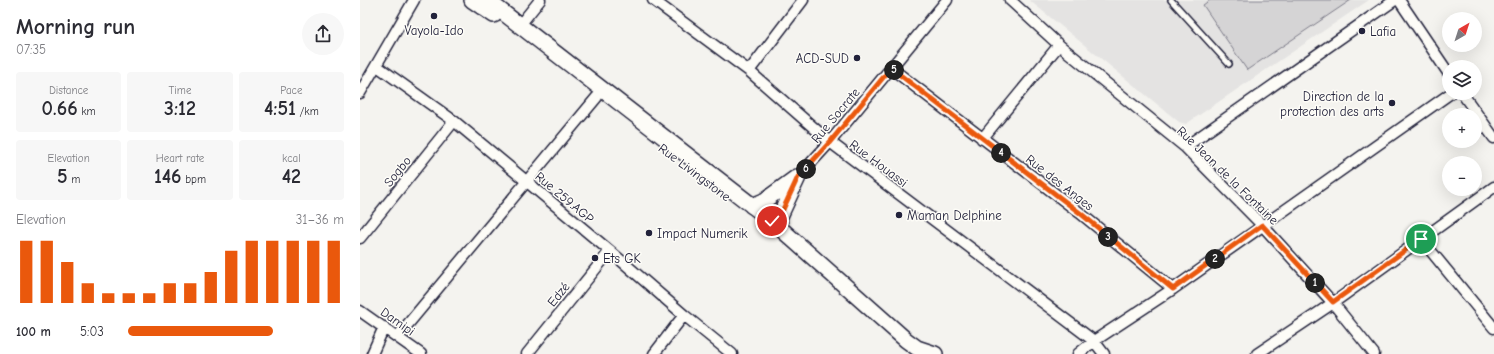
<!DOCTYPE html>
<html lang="en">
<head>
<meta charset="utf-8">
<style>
  body { margin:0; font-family:"Comic Neue",sans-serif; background:#f7f7f7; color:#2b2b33; height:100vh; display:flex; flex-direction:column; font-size:15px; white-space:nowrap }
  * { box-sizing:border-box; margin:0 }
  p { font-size:13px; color:#7c7c81 }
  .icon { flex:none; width:22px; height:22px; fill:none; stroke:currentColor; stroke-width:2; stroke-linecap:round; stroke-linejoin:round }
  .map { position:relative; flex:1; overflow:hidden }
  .side { display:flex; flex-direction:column; background:#fff; width:360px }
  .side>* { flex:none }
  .needle { width:26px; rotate:39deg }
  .fabs { position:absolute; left:1082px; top:12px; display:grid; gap:8px }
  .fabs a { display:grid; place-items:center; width:40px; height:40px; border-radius:50%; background:#fff; box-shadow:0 4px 16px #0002; font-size:20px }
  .pin { position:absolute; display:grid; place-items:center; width:34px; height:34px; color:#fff; margin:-17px; border:2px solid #fff; border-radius:50%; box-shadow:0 1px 4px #0007 }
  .km { position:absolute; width:20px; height:20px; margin:-10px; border-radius:50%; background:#222; color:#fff; font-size:11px; line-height:20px; text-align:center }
  .round { display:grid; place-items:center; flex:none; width:42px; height:42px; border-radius:21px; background:#f7f7f7 }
  .head { display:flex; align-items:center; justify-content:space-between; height:68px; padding:0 16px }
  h1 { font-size:22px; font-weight:800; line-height:30px }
  .stats { display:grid; grid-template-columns:repeat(3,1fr); gap:6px; height:68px; padding:4px 16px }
  .stats div { display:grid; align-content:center; border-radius:4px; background:#f7f7f7; text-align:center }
  .stats b { font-size:20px; font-weight:800 }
  .stats small { font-size:11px; font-weight:400 }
  .stats p { font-size:11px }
  .chart { height:112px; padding:8px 16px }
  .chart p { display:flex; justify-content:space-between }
  .chart svg { width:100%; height:72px; margin-top:4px; stroke:#ea580c; stroke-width:6 }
  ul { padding:0 16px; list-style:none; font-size:13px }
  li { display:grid; grid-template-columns:64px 48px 1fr; align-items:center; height:30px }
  li i { height:10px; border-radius:5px; background:#ea580c }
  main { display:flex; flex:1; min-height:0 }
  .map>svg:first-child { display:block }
  .built { fill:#e4e3e2 }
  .green { fill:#d5d4d5; stroke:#7c7b88 }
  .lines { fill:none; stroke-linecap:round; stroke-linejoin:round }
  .lane-casing { stroke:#22223b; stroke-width:8 }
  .street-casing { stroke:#22223b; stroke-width:13 }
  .secondary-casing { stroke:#22223b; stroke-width:18 }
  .lane { stroke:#fdfcf7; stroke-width:5 }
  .street { stroke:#fdfcf7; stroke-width:10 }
  .secondary { stroke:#fdfcf7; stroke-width:15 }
  .route-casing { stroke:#fff; stroke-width:8 }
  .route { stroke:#ea580c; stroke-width:5 }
  .poi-dot { fill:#22223b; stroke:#fdfcf7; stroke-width:1.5 }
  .labels { text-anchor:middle; stroke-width:3; stroke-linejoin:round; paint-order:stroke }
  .poi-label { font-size:13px; fill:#22223b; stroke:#fdfcf7; text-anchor:start }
  .street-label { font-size:13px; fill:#22223b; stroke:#fdfcf7 }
</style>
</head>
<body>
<main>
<section class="side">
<div class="head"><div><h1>Morning run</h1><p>07:35</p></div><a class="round"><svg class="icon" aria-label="share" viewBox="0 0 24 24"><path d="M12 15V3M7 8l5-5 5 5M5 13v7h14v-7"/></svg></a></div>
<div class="stats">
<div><p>Distance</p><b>0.66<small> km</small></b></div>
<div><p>Time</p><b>3:12</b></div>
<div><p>Pace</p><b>4:51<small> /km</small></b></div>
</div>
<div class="stats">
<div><p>Elevation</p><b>5<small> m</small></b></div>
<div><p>Heart rate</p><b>146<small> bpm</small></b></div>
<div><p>kcal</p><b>42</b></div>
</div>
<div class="chart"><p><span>Elevation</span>31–36 m</p>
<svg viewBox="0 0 160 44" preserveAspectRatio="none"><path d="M5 44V6M15 44V6M25 44V19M35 44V32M45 44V38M55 44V38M65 44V38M75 44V32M85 44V32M95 44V25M105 44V12M115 44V6M125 44V6M135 44V6M145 44V6M155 44V6"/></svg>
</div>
<ul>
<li><b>100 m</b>5:03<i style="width:67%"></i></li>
</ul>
</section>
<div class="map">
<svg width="1134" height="354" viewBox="0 0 1134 354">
  <rect width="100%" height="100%" fill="#f4f3ef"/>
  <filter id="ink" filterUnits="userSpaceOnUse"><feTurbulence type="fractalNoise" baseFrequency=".025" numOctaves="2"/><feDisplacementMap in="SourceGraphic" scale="8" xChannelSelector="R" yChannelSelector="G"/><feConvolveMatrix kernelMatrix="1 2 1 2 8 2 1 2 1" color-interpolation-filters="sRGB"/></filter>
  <g filter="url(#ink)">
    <!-- built -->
    <path class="built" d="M 669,0 L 1009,0 L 826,124 L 819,122 Z"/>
    <!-- green -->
    <path class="green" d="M 850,0 L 991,0 L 887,70 L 843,5 Z"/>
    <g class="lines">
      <!-- lane casing -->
      <g class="lane-casing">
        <path id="lane" d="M 811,0 L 869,64"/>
      </g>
      <!-- street casing -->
      <g class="street-casing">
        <path id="street" d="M 293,0 L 389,71 L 470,142 L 734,341 L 744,354
          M 650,0 L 699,45 L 825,147 L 902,225 L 973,303 L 1014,354
          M 1039,0 L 1089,74
          M 159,26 L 180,0
          M 17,66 L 94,121 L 250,251 L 324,315 L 372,354
          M 531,68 L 720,213 L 813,289
          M 389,71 L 443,0
          M 0,93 L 54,0
          M 1102,93 L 1134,138
          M 622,139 L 699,45
          M 825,147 L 1035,0
          M 438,177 L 470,142 L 587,0
          M 0,238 L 94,121
          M 1061,239 L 1134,328
          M 0,311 L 61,354
          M 38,336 L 237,97
          M 12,354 L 24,327
          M 167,354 L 250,251
          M 294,354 L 324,315
          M 718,354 L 734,341 L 813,289 L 1091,93
          M 897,354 L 973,303 L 1134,187"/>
      </g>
      <!-- secondary casing -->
      <g class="secondary-casing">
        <path id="secondary" d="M 112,0 L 134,15
          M 127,0 L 412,221 L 546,340 L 557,348 L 575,354
          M 392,206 L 404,201 L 437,177
          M 420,228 L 419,218 L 438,177"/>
      </g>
      <!-- lane -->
      <use href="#lane" class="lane"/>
      <!-- street -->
      <use href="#street" class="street"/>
      <!-- secondary -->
      <use href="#secondary" class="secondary"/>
    </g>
  </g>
  <g class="lines" filter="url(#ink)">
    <!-- route casing -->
    <g class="route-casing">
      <path id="route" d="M 412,221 L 420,228 L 419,218 L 438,177 L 470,142 L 531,68 L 720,213 L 813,289 L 902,225 L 973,302 L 1061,239"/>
    </g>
    <!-- route -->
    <use href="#route" class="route"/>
  </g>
  <!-- markers -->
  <g class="poi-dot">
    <circle cx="74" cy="16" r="4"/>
    <circle cx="1002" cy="31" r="4"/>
    <circle cx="497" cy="58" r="4"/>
    <circle cx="1032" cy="103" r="4"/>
    <circle cx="539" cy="215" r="4"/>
    <circle cx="289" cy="233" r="4"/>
    <circle cx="235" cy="258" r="4"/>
  </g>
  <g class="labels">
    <!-- poi labels -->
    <g class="poi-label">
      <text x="74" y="35" text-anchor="middle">Vayola-Ido</text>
      <text x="1010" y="36">Lafia</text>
      <text x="489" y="63" text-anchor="end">ACD-SUD</text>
      <text x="1024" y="101" text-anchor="end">Direction de la<tspan x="1024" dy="15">protection des arts</tspan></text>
      <text x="547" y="220">Maman Delphine</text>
      <text x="297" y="238">Impact Numerik</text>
      <text x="243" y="263">Ets GK</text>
    </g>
    <!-- street labels -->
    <g class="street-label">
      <text transform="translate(475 115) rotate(-50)" y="5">Rue Socrate</text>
      <text transform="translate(519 163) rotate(37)" y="5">Rue Houassi</text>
      <text transform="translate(37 171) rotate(-51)" y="5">Sogbo</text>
      <text transform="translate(335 172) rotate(37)" y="5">Rue Livingstone</text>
      <text transform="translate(868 175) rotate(44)" y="5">Rue Jean de la Fontaine</text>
      <text transform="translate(700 182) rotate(38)" y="5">Rue des Anges</text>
      <text transform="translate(205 197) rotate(40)" y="5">Rue 259.AGP</text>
      <text transform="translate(198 294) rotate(-51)" y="5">Edzé</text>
      <text transform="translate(38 321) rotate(35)" y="5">Damipi</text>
    </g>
  </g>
</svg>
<div class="fabs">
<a><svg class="needle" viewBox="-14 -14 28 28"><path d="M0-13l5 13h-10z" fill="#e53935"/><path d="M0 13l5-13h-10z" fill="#7c7c81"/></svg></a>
<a><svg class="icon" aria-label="layers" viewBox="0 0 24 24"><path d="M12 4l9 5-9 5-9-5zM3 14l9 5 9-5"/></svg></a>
<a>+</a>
<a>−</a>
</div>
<div class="pin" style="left:1061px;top:239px;background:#1e9e55"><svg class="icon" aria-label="arrive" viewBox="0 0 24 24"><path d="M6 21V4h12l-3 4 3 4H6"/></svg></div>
<div class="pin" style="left:412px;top:221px;background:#d93025"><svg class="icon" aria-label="check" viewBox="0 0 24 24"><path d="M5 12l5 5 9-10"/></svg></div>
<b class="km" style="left:955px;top:283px">1</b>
<b class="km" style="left:855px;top:259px">2</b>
<b class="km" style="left:748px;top:237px">3</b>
<b class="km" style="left:641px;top:153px">4</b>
<b class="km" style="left:534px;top:70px">5</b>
<b class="km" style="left:446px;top:169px">6</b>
</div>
</main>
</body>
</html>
